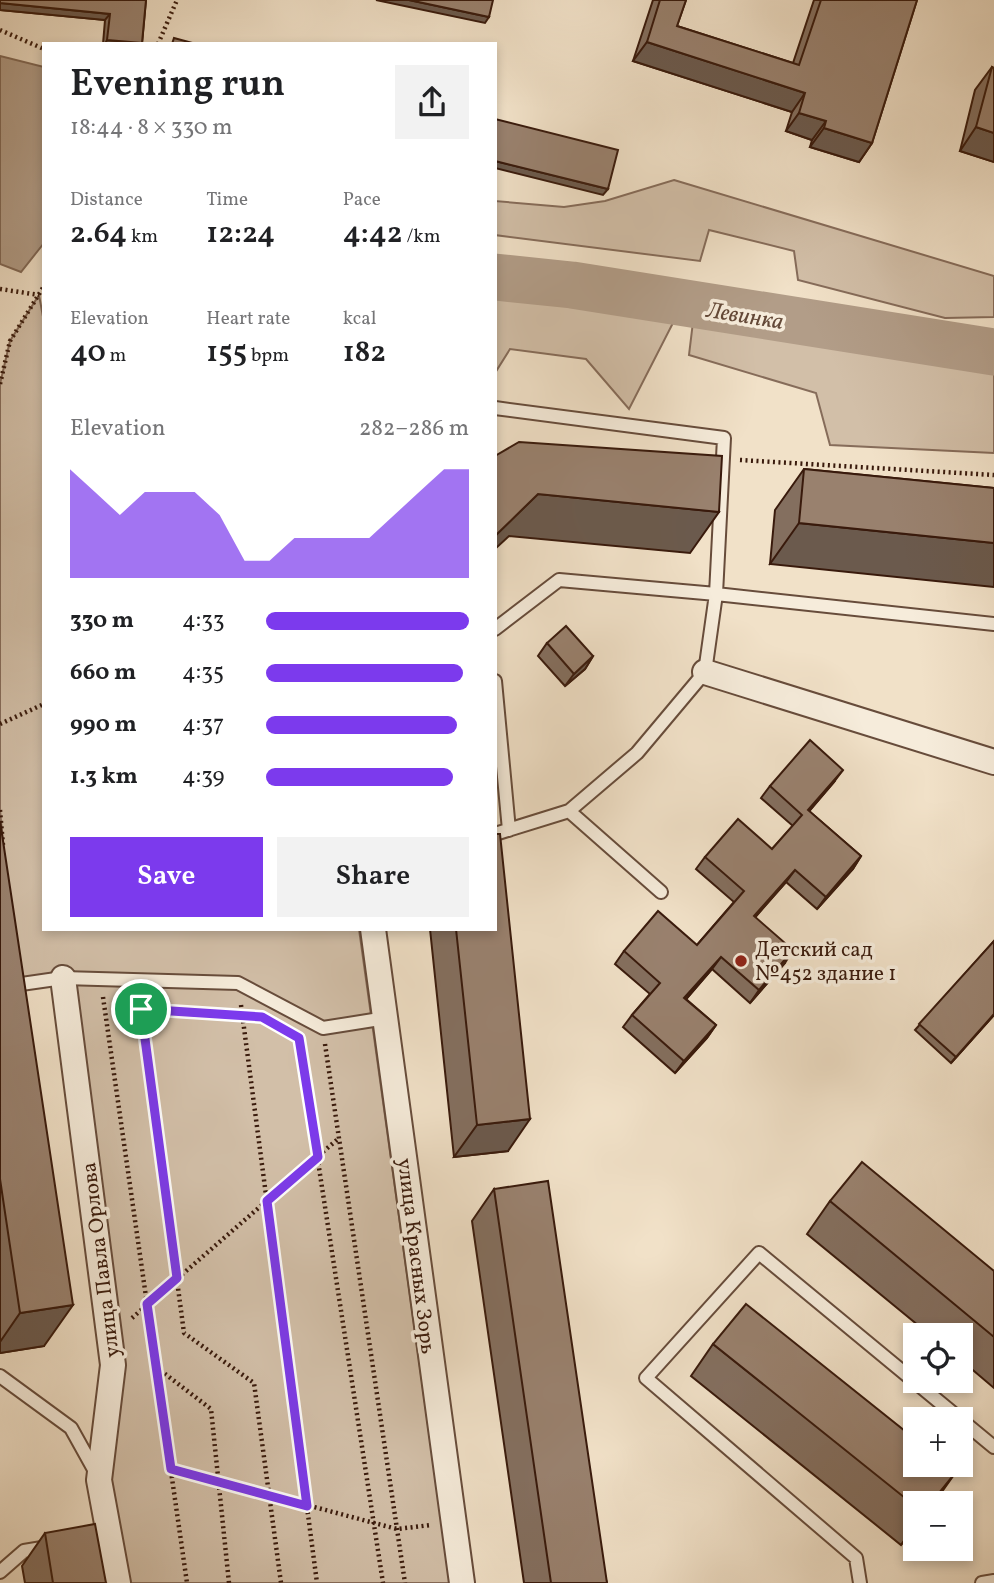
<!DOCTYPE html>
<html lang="en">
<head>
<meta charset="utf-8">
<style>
  body { margin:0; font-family:Vollkorn,serif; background:#f2f2f2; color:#202124; height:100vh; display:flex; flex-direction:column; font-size:26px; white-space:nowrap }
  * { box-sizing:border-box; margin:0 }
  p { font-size:23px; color:#757577 }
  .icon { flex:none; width:38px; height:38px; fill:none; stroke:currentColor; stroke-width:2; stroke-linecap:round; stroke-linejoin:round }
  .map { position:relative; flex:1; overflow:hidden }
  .details { position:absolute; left:42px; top:42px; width:455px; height:889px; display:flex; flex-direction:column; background:#fff; border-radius:0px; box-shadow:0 4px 10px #0003 }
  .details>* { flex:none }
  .tools { position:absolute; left:903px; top:1323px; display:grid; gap:14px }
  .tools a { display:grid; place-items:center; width:70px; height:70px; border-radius:0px; background:#fff; box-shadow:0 4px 10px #0003; font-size:35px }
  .pin { position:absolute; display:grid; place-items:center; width:60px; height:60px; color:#fff; margin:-30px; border:4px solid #fff; border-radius:50%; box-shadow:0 2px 7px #0007 }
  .round { display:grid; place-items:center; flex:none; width:74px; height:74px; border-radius:0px; background:#f2f2f2 }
  .headline { display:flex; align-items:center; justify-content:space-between; height:119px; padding:0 28px }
  h1 { font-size:38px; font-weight:600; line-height:52px }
  .figures { display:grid; grid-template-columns:repeat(3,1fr); gap:10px; height:119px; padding:7px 28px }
  .figures div { display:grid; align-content:center }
  .figures b { font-size:30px; font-weight:600 }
  .figures small { font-size:19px; font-weight:400 }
  .figures p { font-size:19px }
  .chart { height:196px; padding:14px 28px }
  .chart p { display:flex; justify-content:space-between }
  .chart svg { width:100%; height:126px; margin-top:7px; fill:#7c3aed; opacity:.7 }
  .button { display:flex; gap:14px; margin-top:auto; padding:14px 28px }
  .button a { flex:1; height:80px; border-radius:0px; background:#7c3aed; color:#fff; font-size:28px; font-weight:600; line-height:80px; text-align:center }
  .button a+a { background:#f2f2f2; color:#202124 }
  ul { padding:0 28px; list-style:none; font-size:23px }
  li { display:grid; grid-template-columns:112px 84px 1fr; align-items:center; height:52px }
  li i { height:18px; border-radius:9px; background:#7c3aed }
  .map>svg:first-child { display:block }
  .green { fill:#d2bfa8; stroke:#866c5a; stroke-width:2 }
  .water { fill:#b29d88; stroke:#826956; stroke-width:2 }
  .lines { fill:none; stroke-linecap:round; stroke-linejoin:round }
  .river { stroke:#b29d88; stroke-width:47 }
  .lane-casing { stroke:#674c3b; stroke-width:16 }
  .street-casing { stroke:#674c3b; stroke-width:28 }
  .path { stroke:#391a0c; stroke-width:4.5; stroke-dasharray:2 3.5; stroke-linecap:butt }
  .lane { stroke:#f6ecdb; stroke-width:12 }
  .street { stroke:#f6ecdb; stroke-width:24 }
  .wall { fill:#846f5f; stroke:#391a0c; stroke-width:2 }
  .shaded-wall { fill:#6b5a4d; stroke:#391a0c; stroke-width:2 }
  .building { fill:#99816e; stroke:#391a0c; stroke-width:2 }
  .route-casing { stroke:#fff; stroke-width:14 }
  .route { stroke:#7c3aed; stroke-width:9 }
  .poi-dot { fill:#8f2418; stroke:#f6ecdb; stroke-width:2.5 }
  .labels { text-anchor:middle; stroke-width:7; stroke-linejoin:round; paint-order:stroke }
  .poi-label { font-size:21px; fill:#391a0c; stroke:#f6ecdb; text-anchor:start }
  .street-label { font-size:21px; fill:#391a0c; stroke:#f6ecdb }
  .water-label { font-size:23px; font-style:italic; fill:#634837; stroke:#f6ecdb }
</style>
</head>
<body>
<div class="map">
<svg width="994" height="1583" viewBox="0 0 994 1583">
  <rect width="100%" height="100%" fill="#f1e1c8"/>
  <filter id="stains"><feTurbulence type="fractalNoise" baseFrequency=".00286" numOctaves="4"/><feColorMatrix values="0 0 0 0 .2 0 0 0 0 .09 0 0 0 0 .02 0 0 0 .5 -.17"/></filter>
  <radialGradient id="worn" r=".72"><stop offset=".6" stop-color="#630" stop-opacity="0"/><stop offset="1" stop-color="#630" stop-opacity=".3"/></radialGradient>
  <!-- green -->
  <path class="green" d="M 674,180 L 994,276 L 994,317 L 945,318 L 798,280 L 794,251 L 709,230 L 700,261 L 495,235 L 495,201 L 564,207 L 605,201 Z
    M 39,295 L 44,322 L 44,929 L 359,929 L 450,1583 L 117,1583 L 99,1480 L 113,1365 L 63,978 L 16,985 L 0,810 L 0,384 L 10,341 Z
    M 495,296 L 604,306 L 675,319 L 629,409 L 586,359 L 510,349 L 495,373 Z
    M 693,322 L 994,366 L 994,453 L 830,445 L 816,393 L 689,355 Z"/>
  <!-- water -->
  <path class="water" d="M 0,56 L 44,67 L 44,243 L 21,272 L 0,264 Z"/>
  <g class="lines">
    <!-- river -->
    <path class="river" d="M 495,277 L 572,285 L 994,352"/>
    <!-- lane casing -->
    <g class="lane-casing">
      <path id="lane" d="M 495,408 L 724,438 L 716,594 L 994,624
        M 495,629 L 559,580 L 716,594 L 705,672 L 637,753 L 569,811 L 495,834
        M 495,681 L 509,830
        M 569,811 L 661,892
        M 0,987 L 63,978 L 238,983 L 323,1028 L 386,1018
        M 0,1376 L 71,1428 L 96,1473
        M 0,1572 L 24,1551 L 48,1547
        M 860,1583 L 856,1558 L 646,1378 L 759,1253 L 994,1447
        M 982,1583 L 994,1581"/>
    </g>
    <!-- street casing -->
    <g class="street-casing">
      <path id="street" d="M 705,672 L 994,762
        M 373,929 L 462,1583
        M 63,978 L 113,1365 L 99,1480 L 118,1583"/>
    </g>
    <!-- path -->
    <path class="path" d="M 0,30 L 44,49
      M 158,44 L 177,0
      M 0,289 L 39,295
      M 0,384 L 10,341 L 44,286
      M 740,460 L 994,475
      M 0,724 L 44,704
      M 0,810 L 3,845
      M 103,997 L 187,1583
      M 241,1005 L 317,1583
      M 260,1017 L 141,1009 L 184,1333 L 254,1383 L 281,1583
      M 299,1038 L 383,1583
      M 325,1044 L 405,1583
      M 132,1318 L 339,1138
      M 156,1367 L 211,1409 L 229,1583
      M 171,1469 L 397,1529 L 431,1525"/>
    <!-- lane -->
    <use href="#lane" class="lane"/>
    <!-- street -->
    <use href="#street" class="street"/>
  </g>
  <!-- wall -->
  <path class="wall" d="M 0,0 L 146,0 L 142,44 L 103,44 L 105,20 L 0,10 Z
    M 653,0 L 686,0 L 677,26 L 793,63 L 814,0 L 917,0 L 872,143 L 859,162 L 810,147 L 812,140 L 786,131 L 792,112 L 633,61 Z
    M 992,67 L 994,68 L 994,162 L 960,151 L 975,90 Z
    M 804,469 L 994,488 L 770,564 L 775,510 Z
    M 547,643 L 593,656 L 585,669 L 565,686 L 538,656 Z
    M 834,782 L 809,811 L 861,856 L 853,869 L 817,909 L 786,882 L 755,917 L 785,963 L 750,1003 L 712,969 L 686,999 L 716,1025 L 707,1038 L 675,1073 L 623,1027 L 632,1015 L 650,994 L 615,964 L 624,951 L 697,945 L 734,902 L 696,869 L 705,857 L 772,849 L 793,826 L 761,798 L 770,786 Z
    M 0,821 L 44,1346 L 0,1353 Z
    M 430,929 L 495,929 L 508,1151 L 454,1157 Z
    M 994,941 L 994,1015 L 951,1063 L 915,1030 Z
    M 494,1189 L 607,1583 L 524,1583 L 472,1221 Z
    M 830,1201 L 994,1271 L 994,1388 L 961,1360 L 961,1335 L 930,1335 L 807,1234 Z
    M 713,1344 L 915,1503 L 915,1527 L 901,1545 L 691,1376 Z
    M 45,1533 L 106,1583 L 25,1583 L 22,1566 Z"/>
  <!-- shaded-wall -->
  <path class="shaded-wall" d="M 376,0 L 409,0 L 489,17 L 485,23 Z
    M 0,3 L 110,14 L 105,20 L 0,10 Z
    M 107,40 L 142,43 L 105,44 Z
    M 647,42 L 805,93 L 792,112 L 633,61 Z
    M 799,113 L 826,121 L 812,140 L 786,131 Z
    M 976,127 L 994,133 L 994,162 L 960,151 Z
    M 824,128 L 872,143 L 859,162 L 810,147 Z
    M 495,161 L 608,189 L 603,195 L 495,168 Z
    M 538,494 L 719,512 L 690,553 L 509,536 L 495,549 L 495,536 Z
    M 799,523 L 994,543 L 994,587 L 770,564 Z
    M 593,656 L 585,669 L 565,686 L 574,674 Z
    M 843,770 L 834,782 L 800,822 L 808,810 Z
    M 861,856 L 853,869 L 817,909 L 826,897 Z
    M 795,870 L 786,882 L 745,929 L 754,916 Z
    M 793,950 L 785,963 L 750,1003 L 759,990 Z
    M 721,957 L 712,969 L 676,1011 L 684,998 Z
    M 994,1014 L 994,1015 L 951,1063 L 956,1057 Z
    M 716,1025 L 707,1038 L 675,1073 L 684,1061 Z
    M 530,1119 L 508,1151 L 454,1157 L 477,1125 Z
    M 73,1305 L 44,1346 L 0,1353 L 0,1342 L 20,1313 Z
    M 956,1472 L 934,1503 L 931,1503 Z
    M 915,1525 L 915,1527 L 901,1545 Z"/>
  <!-- building -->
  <path class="building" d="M 0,0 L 146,0 L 142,43 L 107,40 L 110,14 L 0,3 Z
    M 409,0 L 493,0 L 489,17 Z
    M 660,0 L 686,0 L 677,26 L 799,65 L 821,0 L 917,0 L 872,143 L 824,128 L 826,121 L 799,113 L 805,93 L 647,42 Z
    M 174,38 L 196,44 L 172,44 Z
    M 992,67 L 994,68 L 994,133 L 976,127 Z
    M 495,119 L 618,150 L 608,189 L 495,161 Z
    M 519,442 L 722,456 L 719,512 L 538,494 L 495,536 L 495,456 Z
    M 804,469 L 994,488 L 994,543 L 799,523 Z
    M 566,626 L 593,656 L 574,674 L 547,643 Z
    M 810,740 L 843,770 L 808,810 L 861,856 L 826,897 L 795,870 L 754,916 L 793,950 L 759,990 L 721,957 L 684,998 L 716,1025 L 684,1061 L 632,1015 L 660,983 L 624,951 L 658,911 L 697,945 L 744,891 L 705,857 L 738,819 L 772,849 L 802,815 L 770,786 Z
    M 0,821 L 73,1305 L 20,1313 L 0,1179 Z
    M 495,834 L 500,834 L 530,1119 L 477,1125 L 456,929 L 495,929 Z
    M 994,941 L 994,1014 L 956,1057 L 919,1024 Z
    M 862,1162 L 994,1271 L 994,1337 L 830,1201 Z
    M 548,1181 L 607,1583 L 551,1583 L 494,1189 Z
    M 746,1304 L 915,1439 L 915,1465 L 947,1465 L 956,1472 L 931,1503 L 915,1503 L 915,1506 L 713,1344 Z
    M 95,1524 L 106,1583 L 53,1583 L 45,1533 Z"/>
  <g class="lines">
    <!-- route casing -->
    <g class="route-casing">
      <path id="route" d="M 141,1009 L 262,1017 L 299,1038 L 318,1157 L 267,1201 L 307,1506 L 171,1469 L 147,1304 L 177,1278 Z"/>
    </g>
    <!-- route -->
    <use href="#route" class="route"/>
  </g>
  <!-- markers -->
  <circle class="poi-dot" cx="741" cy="961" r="7"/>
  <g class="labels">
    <!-- poi labels -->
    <g class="poi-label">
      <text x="755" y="956">Детский сад<tspan x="755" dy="24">№452 здание 1</tspan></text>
    </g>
    <!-- street labels -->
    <g class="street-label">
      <text transform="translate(417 1256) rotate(83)" y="7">улица Красных Зорь</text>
      <text transform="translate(100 1260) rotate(-97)" y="7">улица Павла Орлова</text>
    </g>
    <!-- water labels -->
    <g class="water-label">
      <text transform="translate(745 315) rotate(9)" y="8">Левинка</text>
    </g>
  </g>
  <rect width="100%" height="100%" filter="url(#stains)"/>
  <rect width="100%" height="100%" fill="url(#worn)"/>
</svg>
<div class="tools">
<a><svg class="icon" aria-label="locate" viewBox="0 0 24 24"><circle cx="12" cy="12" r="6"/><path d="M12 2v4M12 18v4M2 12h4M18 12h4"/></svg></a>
<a>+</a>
<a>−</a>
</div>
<div class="pin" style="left:141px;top:1009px;background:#1e9e55"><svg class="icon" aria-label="arrive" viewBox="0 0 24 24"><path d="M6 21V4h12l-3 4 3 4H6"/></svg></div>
<section class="details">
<div class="headline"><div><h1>Evening run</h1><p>18:44 · 8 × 330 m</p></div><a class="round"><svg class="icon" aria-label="share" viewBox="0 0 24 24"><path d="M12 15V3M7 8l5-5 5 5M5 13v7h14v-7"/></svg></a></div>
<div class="figures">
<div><p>Distance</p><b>2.64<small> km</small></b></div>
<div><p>Time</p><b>12:24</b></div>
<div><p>Pace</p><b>4:42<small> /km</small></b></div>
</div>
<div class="figures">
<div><p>Elevation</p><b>40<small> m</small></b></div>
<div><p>Heart rate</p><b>155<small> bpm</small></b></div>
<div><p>kcal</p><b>182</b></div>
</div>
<div class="chart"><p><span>Elevation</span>282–286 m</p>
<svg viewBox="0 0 160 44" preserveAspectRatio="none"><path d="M0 44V6L10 14L20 22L30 14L40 14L50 14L60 22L70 38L80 38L90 30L100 30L110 30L120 30L130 22L140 14L150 6L160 6V44z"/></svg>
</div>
<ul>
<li><b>330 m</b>4:33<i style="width:100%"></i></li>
<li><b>660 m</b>4:35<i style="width:97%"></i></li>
<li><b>990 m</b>4:37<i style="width:94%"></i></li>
<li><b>1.3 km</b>4:39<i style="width:92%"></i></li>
</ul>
<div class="button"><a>Save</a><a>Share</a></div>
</section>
</div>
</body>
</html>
